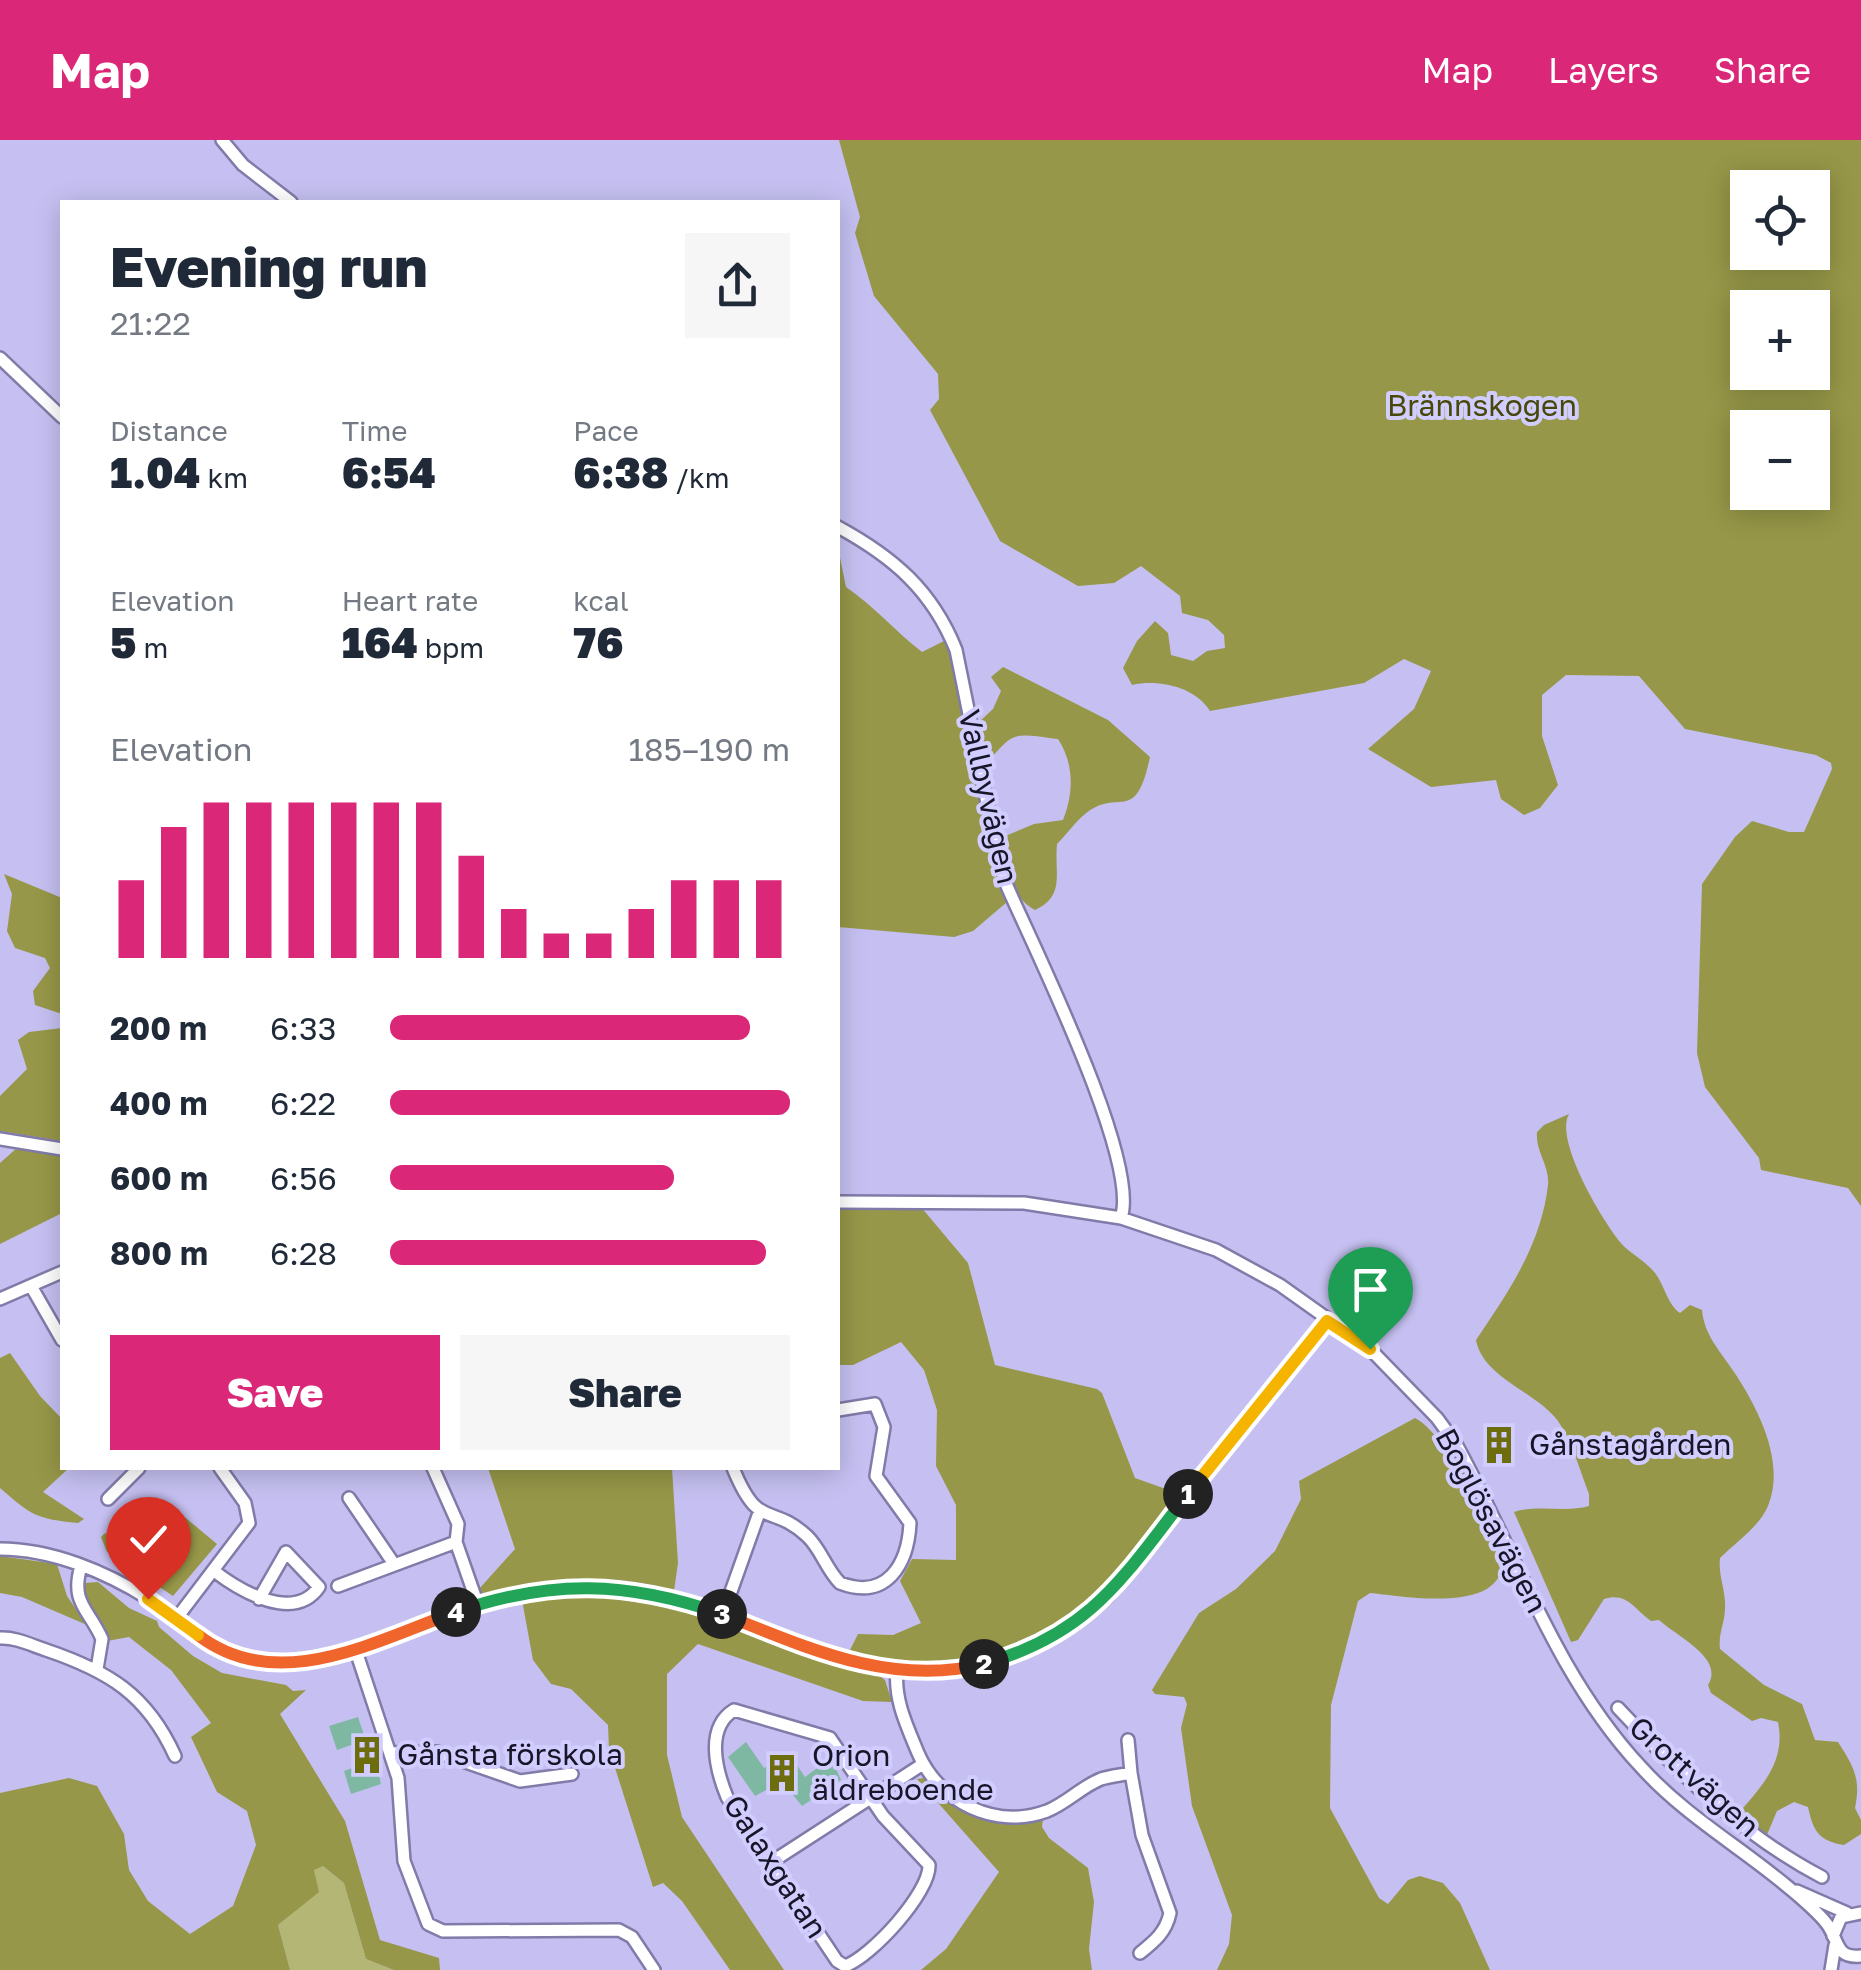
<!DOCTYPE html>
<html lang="en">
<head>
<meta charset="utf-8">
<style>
  body { margin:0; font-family:"Golos Text",sans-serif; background:#f6f6f7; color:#1f2937; height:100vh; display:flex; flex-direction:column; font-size:38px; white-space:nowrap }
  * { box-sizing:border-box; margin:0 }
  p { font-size:32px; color:#747a83 }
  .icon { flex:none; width:55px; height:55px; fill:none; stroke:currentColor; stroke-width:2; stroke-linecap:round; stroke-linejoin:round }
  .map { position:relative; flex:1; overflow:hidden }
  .panel { position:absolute; left:60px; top:60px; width:780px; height:1270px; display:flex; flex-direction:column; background:#fff; border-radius:0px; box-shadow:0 5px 25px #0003 }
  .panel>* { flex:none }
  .controls { position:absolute; left:1730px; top:30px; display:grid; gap:20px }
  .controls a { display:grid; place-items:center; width:100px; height:100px; border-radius:0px; background:#fff; box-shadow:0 5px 25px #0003; font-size:50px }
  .pin { position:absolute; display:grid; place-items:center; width:85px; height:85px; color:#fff; margin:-102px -42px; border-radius:50% 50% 50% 0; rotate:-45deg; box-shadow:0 0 10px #0007 }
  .pin .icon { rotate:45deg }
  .km { position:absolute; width:50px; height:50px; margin:-25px; border-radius:50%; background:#222; color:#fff; font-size:28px; line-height:50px; text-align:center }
  .round { display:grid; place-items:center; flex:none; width:105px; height:105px; border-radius:0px; background:#f6f6f7 }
  .summary { display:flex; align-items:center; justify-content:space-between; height:170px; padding:0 50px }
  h1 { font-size:55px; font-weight:800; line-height:75px }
  .stats { display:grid; grid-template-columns:repeat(3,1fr); gap:15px; height:170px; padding:10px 50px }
  .stats div { display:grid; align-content:center }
  .stats b { font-size:42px; font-weight:800 }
  .stats small { font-size:28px; font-weight:400 }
  .stats p { font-size:28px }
  .chart { height:280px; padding:20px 50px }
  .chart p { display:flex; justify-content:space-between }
  .chart svg { width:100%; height:180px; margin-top:10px; stroke:#db2777; stroke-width:6 }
  .cta { display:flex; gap:20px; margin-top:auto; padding:20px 50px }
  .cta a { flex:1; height:115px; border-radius:0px; background:#db2777; color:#fff; font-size:40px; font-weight:800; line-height:115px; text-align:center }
  .cta a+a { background:#f6f6f7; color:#1f2937 }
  ul { padding:0 50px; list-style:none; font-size:32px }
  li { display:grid; grid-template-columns:160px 120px 1fr; align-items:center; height:75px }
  li i { height:25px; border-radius:12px; background:#db2777 }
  header { display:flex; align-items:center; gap:60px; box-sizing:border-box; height:140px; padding:0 50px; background:#db2777; color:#fff }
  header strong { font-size:48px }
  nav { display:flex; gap:55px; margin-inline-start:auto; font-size:35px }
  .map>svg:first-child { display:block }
  .green { fill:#b4b676 }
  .forest { fill:#969748; fill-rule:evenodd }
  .building { fill:#7eb8a3 }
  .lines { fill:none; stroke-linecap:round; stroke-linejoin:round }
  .minor-casing { stroke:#807ba8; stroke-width:16 }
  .minor { stroke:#fff; stroke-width:11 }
  .split-1-casing { stroke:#fff; stroke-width:20 }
  .split-2-casing { stroke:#fff; stroke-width:20 }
  .split-3-casing { stroke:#fff; stroke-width:20 }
  .split-4-casing { stroke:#fff; stroke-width:20 }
  .split-5-casing { stroke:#fff; stroke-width:20 }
  .split-6-casing { stroke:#fff; stroke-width:20 }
  .split-1 { stroke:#f5b400; stroke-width:12 }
  .split-2 { stroke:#22a559; stroke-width:12 }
  .split-3 { stroke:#f0652b; stroke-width:12 }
  .split-4 { stroke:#22a559; stroke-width:12 }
  .split-5 { stroke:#f0652b; stroke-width:12 }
  .split-6 { stroke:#f5b400; stroke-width:12 }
  .labels { text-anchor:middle; stroke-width:8; stroke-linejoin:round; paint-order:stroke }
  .park-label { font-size:30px; fill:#484809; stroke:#d1cdff }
  .street-label { font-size:30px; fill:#171527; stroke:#d1cdff }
  .poi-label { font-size:30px; fill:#171527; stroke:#d1cdff; text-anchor:start }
</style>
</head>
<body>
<header>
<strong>Map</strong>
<nav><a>Map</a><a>Layers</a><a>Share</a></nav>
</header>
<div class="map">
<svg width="1861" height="1830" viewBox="0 0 1861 1830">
  <rect width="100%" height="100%" fill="#c5c0f1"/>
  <!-- green -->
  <path class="green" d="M 323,1726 L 344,1743 L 366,1819 L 394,1830 L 290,1830 L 278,1785 L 318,1752 L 314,1729 Z"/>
  <!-- forest -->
  <path class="forest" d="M 839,0 L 1861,0 L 1861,1066 L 1848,1048 L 1761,1030 L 1759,1018 L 1705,947 L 1697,913 L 1702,744 L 1735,697 L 1752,681 L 1789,692 L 1804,692 L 1832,629 L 1831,623 L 1816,615 L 1685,589 L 1639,536 L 1566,535 L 1542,555 L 1542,596 L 1558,645 L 1540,668 L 1524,675 L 1501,659 L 1496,640 L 1431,647 L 1368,609 L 1414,569 L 1431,531 L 1404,519 L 1364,543 L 1210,571 C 1195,547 1159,539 1132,545 L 1123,528 L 1137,501 L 1155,481 L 1168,493 L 1171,515 L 1193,521 L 1207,511 L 1225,508 L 1224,495 L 1208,480 L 1182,473 L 1180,456 L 1141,426 L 1114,443 L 1078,446 L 1000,401 L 930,270 L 939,259 L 938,234 L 874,156 L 855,93 L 860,77 ZM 1748,48 L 1812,48 L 1812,112 L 1748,112 ZM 1748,168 L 1812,168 L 1812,232 L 1748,232 ZM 1748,288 L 1812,288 L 1812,352 L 1748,352 Z
    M 838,408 L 846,447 C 874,466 895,491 922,512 L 946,500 L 950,511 L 982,675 L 1007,762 L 973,791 L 954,797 L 838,787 Z
    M 1003,527 L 1108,580 L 1150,617 C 1135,687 1120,646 1085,674 C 1075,682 1066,695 1057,704 C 1054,732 1066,756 1035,770 C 1010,757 1006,724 998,699 L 1034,684 L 1063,680 C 1074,653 1074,623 1058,599 C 1045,598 1020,591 1009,600 C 1000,606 995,616 985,622 L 978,583 L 993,569 L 1001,551 L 991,537 Z
    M 4,734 L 62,758 L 62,874 L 35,865 L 33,851 L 50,828 L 45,818 L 15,808 L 7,791 L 12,754 Z
    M 62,888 L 62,1001 L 0,991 L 0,956 L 27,929 L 18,900 L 29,892 Z
    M 1569,974 C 1554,1000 1602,1080 1620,1102 C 1630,1114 1646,1121 1655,1133 C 1665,1146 1667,1164 1680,1173 L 1690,1165 L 1702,1170 C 1704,1195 1721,1212 1734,1232 C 1758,1268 1786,1322 1768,1366 C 1759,1387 1736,1402 1720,1418 C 1718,1436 1726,1450 1725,1468 C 1725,1483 1718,1493 1720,1509 L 1764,1545 L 1802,1564 L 1815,1600 L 1838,1602 C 1854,1627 1861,1639 1855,1668 L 1861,1680 L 1861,1694 L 1844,1705 C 1819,1701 1813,1691 1808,1667 L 1794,1662 L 1777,1671 L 1766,1697 L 1737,1675 C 1762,1646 1786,1622 1778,1582 L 1761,1578 L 1752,1581 L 1711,1553 L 1708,1545 C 1725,1518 1676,1496 1659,1480 L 1651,1481 C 1634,1469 1627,1452 1604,1459 L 1578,1500 L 1571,1502 L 1514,1372 C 1539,1364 1565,1373 1589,1366 L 1589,1354 C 1580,1331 1572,1301 1558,1281 C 1537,1252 1483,1238 1476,1200 C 1509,1151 1541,1105 1548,1045 C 1550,1026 1535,1011 1537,992 L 1544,985 Z
    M 18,1007 L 62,1015 L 62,1073 L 0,1104 L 0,1023 Z
    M 921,1067 L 968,1123 L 995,1225 L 1097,1249 L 1102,1253 L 1135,1338 L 1180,1354 C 1150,1394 1122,1442 1082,1472 C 1016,1522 927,1536 848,1514 L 858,1494 L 893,1495 L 921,1483 L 900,1441 L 912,1419 L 956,1420 L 956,1365 L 936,1326 L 937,1270 L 924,1230 L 901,1202 L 853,1225 L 838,1225 L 838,1068 Z
    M 10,1213 L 40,1256 L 62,1279 L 62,1328 L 69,1328 L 43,1352 L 84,1379 L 78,1383 C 36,1379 31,1375 0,1348 L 0,1218 Z
    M 1415,1278 C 1434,1287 1466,1336 1476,1356 C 1484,1373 1497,1393 1501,1412 C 1514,1477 1403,1456 1370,1453 L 1358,1461 L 1331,1565 L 1330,1668 L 1379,1758 L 1388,1764 L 1408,1740 L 1420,1736 L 1443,1743 L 1460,1763 L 1490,1830 L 1217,1830 L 1229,1804 L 1232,1775 L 1192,1666 L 1181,1588 L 1187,1564 L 1184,1557 L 1155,1554 L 1152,1550 L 1199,1473 L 1236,1449 L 1275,1411 L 1301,1359 L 1299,1341 Z
    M 488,1328 L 672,1328 L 678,1423 L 674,1451 C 607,1437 548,1441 483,1458 L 479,1449 L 515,1409 Z
    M 175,1369 L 217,1404 L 173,1456 L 107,1412 L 101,1397 L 105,1393 L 132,1410 Z
    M 0,1416 L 57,1424 L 67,1456 L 87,1485 L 22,1457 L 0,1453 Z
    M 98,1442 L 129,1468 L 157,1481 L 159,1487 L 193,1516 L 222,1533 L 286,1545 L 293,1551 L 306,1550 L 280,1574 L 345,1681 L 380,1800 L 439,1818 L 440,1830 L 394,1830 L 366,1819 L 344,1743 L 323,1726 L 314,1730 L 319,1752 L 278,1785 L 290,1830 L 0,1830 L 0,1653 L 69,1638 L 97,1646 L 124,1694 L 129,1730 L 148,1761 L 190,1794 L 233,1766 L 256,1705 L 247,1671 L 217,1652 L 191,1597 L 211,1583 L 171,1530 L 129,1497 L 107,1501 L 84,1453 L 85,1443 Z
    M 579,1453 C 685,1451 775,1510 876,1533 L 885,1540 L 892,1562 L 863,1561 L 698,1504 L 667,1534 L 667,1615 L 682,1677 L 784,1830 L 730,1830 L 682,1761 L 663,1743 L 653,1747 L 609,1609 L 608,1585 L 571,1549 L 551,1544 L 533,1520 L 522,1460 Z
    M 925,1638 C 962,1673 993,1686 1043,1679 L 1042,1687 L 1049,1698 L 1088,1728 L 1094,1762 L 1089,1809 L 1092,1830 L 921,1830 L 946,1809 L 999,1732 L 917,1639 Z"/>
  <!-- building -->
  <path class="building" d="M 358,1577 L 365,1598 L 370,1597 L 381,1644 L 351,1654 L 344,1631 L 361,1625 L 354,1604 L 337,1610 L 329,1586 Z
    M 746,1602 L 764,1628 L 788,1612 L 805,1637 L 831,1618 L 841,1640 L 802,1666 L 785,1645 L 778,1644 L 755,1656 L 728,1617 Z"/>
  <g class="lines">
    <!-- minor casing -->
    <g class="minor-casing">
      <path id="minor" d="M 222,0 L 243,25 L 291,62
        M 0,218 L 62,277
        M 838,387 C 893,417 932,450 956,510 L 998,717 L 1007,746 C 1033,806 1141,1022 1121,1078
        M 0,999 L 62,1009
        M 838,1062 L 1024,1063 L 1121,1078 L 1216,1110 L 1280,1145 L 1370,1209 L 1437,1278 L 1456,1304 C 1516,1413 1555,1535 1641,1627 C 1684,1675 1739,1706 1788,1747 C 1801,1758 1817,1771 1827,1784 C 1839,1800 1835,1819 1861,1816
        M 31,1146 L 62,1200
        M 0,1159 L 62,1132
        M 433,1328 L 458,1384 L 456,1402
        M 733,1328 C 759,1392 770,1362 807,1396 C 821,1409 826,1429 840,1443 C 887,1461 908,1424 910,1383 L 876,1336 L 884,1287 L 875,1264 L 838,1270
        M 349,1358 L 394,1424
        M 108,1359 L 139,1328
        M 0,1409 C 52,1409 106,1432 149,1459 C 182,1481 211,1512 252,1521 C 322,1536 410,1486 477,1465 C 518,1452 560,1446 604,1447 C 679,1450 743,1485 812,1510 C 916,1548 1026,1532 1108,1456 L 1327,1181
        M 81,1426 C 70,1463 89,1469 102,1499 L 97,1529
        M 214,1431 C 240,1451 294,1483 319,1447 L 286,1412 L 259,1459
        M 338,1446 L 456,1402 L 478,1465
        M 723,1474 L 759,1373
        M 176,1479 L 249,1383 L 245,1363 L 220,1328
        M 0,1498 C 15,1497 31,1505 46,1510 C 108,1531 147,1554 175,1616
        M 355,1508 L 398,1638 L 404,1721 L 428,1784 L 443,1791 L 619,1790 L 632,1797 L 654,1830
        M 897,1531 C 894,1560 907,1586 918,1613 C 939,1662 995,1690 1047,1671 C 1067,1663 1081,1647 1101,1639 C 1110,1636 1122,1635 1131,1633 L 1142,1695 L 1170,1773 C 1166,1792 1155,1801 1140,1813
        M 1618,1568 C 1678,1632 1743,1696 1822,1737
        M 734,1570 L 830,1598 L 883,1676 L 929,1725 C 930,1753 871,1817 845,1826 L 837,1821 L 727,1657 C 716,1630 705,1588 734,1570 Z
        M 1128,1600 L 1131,1633
        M 390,1613 L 437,1612 L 520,1641 L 572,1634
        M 770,1723 L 923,1624
        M 1797,1751 L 1847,1773
        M 1833,1796 L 1841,1777 L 1861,1773
        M 1831,1830 L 1835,1805"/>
    </g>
    <!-- minor -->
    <use href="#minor" class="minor"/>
  </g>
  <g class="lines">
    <!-- split-1 casing -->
    <g class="split-1-casing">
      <path id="split-1" d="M 1188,1354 L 1327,1181 L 1370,1209"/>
    </g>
    <!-- split-2 casing -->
    <g class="split-2-casing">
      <path id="split-2" d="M 984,1524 C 1092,1493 1123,1437 1188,1354"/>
    </g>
    <!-- split-3 casing -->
    <g class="split-3-casing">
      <path id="split-3" d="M 722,1474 C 808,1508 890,1547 984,1524"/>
    </g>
    <!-- split-4 casing -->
    <g class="split-4-casing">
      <path id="split-4" d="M 456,1472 C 551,1439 627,1441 722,1474"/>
    </g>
    <!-- split-5 casing -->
    <g class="split-5-casing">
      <path id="split-5" d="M 198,1495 C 277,1556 375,1501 456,1472"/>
    </g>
    <!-- split-6 casing -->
    <g class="split-6-casing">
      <path id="split-6" d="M 148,1459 L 198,1495"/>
    </g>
    <!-- split-1 -->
    <use href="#split-1" class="split-1"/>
    <!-- split-2 -->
    <use href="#split-2" class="split-2"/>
    <!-- split-3 -->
    <use href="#split-3" class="split-3"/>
    <!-- split-4 -->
    <use href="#split-4" class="split-4"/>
    <!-- split-5 -->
    <use href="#split-5" class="split-5"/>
    <!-- split-6 -->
    <use href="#split-6" class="split-6"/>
  </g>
  <!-- icons -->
  <defs>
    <g id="building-bare" transform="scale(3)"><path d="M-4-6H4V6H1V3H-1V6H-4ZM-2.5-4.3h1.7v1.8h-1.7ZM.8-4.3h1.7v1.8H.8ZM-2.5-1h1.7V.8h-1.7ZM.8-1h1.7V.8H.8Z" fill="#6e6d0e" stroke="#d1cdff" stroke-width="2.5" paint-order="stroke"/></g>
  </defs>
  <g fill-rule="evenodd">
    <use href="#building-bare" x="1499" y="1305"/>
    <use href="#building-bare" x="367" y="1615"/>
    <use href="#building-bare" x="782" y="1633"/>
  </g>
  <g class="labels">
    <!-- park labels -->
    <g class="park-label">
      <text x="1482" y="276">Brännskogen</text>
    </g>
    <!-- street labels -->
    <g class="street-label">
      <text transform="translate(988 657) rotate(77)" y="10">Vallbyvägen</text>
      <text transform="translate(1491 1381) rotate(62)" y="10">Boglösavägen</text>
      <text transform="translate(1694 1637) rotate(42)" y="10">Grottvägen</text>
      <text transform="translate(775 1727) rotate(57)" y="10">Galaxgatan</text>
    </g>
    <!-- poi labels -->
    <g class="poi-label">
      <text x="1529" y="1315">Gånstagården</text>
      <text x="397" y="1625">Gånsta förskola</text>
      <text x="812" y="1626">Orion<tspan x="812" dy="34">äldreboende</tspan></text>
    </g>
  </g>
</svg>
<div class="controls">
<a><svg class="icon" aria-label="locate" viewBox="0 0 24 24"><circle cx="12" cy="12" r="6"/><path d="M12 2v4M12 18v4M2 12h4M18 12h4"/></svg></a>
<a>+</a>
<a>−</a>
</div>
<div class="pin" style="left:1370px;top:1209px;background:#1e9e55"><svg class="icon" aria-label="arrive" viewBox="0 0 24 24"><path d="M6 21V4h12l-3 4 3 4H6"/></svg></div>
<div class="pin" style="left:148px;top:1459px;background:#d93025"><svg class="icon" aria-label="check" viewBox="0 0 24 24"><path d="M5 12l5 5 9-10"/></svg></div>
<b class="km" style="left:1188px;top:1354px">1</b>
<b class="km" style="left:984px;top:1524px">2</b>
<b class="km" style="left:722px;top:1474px">3</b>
<b class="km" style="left:456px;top:1472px">4</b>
<section class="panel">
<div class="summary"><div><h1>Evening run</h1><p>21:22</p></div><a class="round"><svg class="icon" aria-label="share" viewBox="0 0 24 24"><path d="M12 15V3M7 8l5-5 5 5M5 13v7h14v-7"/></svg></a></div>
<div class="stats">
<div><p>Distance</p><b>1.04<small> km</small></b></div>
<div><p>Time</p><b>6:54</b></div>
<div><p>Pace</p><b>6:38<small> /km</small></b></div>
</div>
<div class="stats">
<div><p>Elevation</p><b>5<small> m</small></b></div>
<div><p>Heart rate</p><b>164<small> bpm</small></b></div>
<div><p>kcal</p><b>76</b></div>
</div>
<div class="chart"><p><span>Elevation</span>185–190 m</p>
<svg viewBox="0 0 160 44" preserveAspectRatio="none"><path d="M5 44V25M15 44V12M25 44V6M35 44V6M45 44V6M55 44V6M65 44V6M75 44V6M85 44V19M95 44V32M105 44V38M115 44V38M125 44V32M135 44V25M145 44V25M155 44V25"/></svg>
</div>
<ul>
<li><b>200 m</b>6:33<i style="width:90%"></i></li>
<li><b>400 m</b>6:22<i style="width:100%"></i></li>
<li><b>600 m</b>6:56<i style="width:71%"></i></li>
<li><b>800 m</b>6:28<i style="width:94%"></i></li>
</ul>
<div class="cta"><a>Save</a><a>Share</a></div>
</section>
</div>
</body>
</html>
